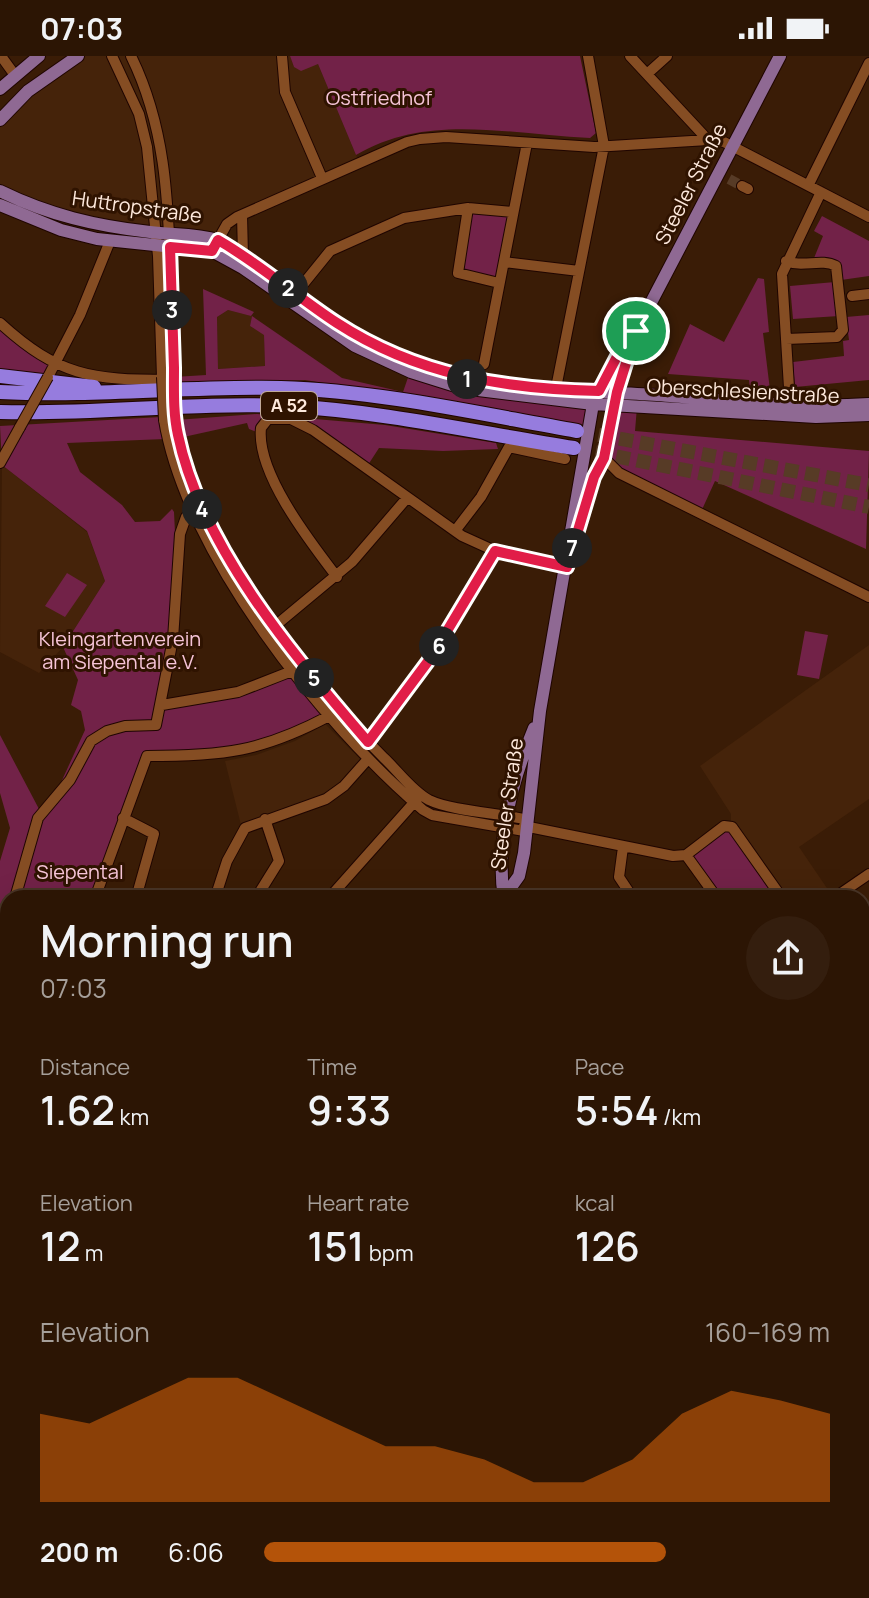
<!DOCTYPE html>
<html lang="en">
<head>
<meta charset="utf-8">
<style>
  body { margin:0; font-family:Manrope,sans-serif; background:#341e0e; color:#f1f3f6; height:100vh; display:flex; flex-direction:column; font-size:30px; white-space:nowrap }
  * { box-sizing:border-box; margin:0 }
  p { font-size:26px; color:#a69f9a }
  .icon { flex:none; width:44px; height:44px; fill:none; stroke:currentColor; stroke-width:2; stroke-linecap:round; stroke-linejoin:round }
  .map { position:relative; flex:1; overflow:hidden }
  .details { position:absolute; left:0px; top:834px; width:870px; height:708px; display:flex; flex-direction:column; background:#2c1504; border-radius:24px 24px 0 0; box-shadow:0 8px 32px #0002,0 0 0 2px #483426 }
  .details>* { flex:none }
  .pin { position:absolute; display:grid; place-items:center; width:68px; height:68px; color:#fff; margin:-34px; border:4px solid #fff; border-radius:50%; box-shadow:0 2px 8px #0007 }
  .km { position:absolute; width:40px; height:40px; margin:-20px; border-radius:50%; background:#222; color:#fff; font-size:22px; line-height:40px; text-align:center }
  .round { display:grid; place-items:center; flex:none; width:84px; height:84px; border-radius:42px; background:#341e0e }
  .head { display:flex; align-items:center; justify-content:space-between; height:136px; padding:0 40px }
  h1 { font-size:44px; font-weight:600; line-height:60px }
  .metrics { display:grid; grid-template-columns:repeat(3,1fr); gap:12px; height:136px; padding:8px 40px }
  .metrics div { display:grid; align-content:center }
  .metrics b { font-size:40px; font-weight:600 }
  .metrics small { font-size:22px; font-weight:400 }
  .metrics p { font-size:22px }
  .chart { height:224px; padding:16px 40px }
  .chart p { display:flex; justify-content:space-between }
  .chart svg { width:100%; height:144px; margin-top:8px; fill:#b45309; opacity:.7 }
  ul { padding:0 40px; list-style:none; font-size:26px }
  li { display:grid; grid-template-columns:128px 96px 1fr; align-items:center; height:60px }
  li i { height:20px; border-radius:10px; background:#b45309 }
  .status { display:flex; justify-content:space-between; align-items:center; height:56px; padding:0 40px; background:#2c1504; direction:ltr }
  .status svg { height:22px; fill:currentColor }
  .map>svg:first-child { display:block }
  .built { fill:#45230a }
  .green { fill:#722248 }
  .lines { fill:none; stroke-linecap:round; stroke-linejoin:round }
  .minor-tunnel { stroke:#573b26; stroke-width:10; stroke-dasharray:10 5; stroke-linecap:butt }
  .highway-tunnel { stroke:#573b26; stroke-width:14; stroke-dasharray:14 7; stroke-linecap:butt }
  .minor-casing { stroke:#1f0500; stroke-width:12 }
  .major-casing { stroke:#1f0500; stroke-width:14 }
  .highway-casing { stroke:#1f0500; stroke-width:16 }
  .minor { stroke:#854d23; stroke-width:10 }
  .major { stroke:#8f6993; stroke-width:12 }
  .highway { stroke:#967cde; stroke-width:14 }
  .minor-bridge-casing { stroke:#1f0500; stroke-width:12; stroke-linecap:butt }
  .minor-bridge { stroke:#854d23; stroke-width:10 }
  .route-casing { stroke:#fff; stroke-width:16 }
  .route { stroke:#e11d48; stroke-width:10 }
  .labels { text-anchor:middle; stroke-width:6; stroke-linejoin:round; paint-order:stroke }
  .shield { fill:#2f1300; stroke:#c0a99a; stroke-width:2 }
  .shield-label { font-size:18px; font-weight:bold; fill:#fee9dc }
  .park-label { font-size:20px; fill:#f7c5d8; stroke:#2f1300 }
  .street-label { font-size:20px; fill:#fee9dc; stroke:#2f1300 }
</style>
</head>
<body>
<div class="status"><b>07:03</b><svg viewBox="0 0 49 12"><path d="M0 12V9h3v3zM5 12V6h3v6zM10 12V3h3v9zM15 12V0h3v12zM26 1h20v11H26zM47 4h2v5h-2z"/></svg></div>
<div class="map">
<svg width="869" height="1542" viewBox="0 0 869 1542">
  <rect width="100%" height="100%" fill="#3a1c06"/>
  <!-- built -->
  <path class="built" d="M 79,0 L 290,0 L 294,11 L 318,8 L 359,106 L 237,161 L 218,183 L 107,169 L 0,134 L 0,65 Z
    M 228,254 L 252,260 L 250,270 L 264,278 L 265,310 L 218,313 L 217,261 Z
    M 2,409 L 87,476 L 105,525 L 63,591 L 39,617 L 0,596 Z
    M 869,589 L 869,743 L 799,791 L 833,841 L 783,842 L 731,768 L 731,758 L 700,710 Z
    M 325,668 L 363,706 L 325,740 L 241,769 L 225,705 L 256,699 L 295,685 Z"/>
  <!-- green -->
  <path class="green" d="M 290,0 L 580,0 L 596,77 L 590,82 C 510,79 428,56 356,99 L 318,8 L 301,15 L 294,11 Z
    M 473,156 L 509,160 L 496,222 L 461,215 Z
    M 822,160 L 869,185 L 869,220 L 841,224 L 840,207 L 812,207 L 823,180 L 814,175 Z
    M 758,222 L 764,223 L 769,276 L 763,277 L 770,334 L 750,334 L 749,324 L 668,318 L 690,268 L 724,286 Z
    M 835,226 L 839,260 L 793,263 L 790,230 Z
    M 203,233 L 254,256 L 251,260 L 228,254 L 217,261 L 218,313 L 265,310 L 264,279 L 250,270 L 252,260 L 342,322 L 403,336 L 413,307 L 436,315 L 590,335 L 589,370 L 305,324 L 174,329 L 174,321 L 206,319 Z
    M 869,259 L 869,324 L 795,331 L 793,306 L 844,300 L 843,285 L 849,284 L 846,261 Z
    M 0,271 L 55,308 L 45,325 L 0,319 Z
    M 615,350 L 637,351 L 635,375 L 869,395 L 866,493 L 715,425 L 700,458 L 607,407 Z
    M 257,358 L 385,369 L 496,387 L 498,393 L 443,395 L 379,392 L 366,412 L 325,382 L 275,362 L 259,377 L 249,373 L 247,367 L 179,382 L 176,364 Z
    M 161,361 L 165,383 L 67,387 L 80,416 L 122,449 L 135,466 L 160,465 L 172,453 L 174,456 L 177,519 L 161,649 L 185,648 L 292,615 L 327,659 L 291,677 L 220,697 L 148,694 L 95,842 L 8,842 L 8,979 L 0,988 L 0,805 L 10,772 L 0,737 L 0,679 L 39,753 L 58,733 L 85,674 L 81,655 L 71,649 L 78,624 L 63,591 L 105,525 L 87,475 L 2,409 L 0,370 Z
    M 67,517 L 87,529 L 65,561 L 45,550 Z
    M 805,575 L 828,579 L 819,623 L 797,619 Z
    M 728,770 L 781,842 L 717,842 L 686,799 Z
    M 862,868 L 869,878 L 869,1542 L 635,1542 L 635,1534 L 862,1534 Z
    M 8,984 L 8,1125 L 0,1124 L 0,992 Z
    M 8,1455 L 8,1534 L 169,1534 L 174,1542 L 0,1542 L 0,1456 Z"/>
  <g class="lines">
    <!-- minor-tunnel -->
    <path class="minor-tunnel" d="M 729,123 L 742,130"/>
    <!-- highway-tunnel -->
    <path class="highway-tunnel" d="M 578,375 L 869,429
      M 575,392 L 869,451"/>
    <!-- minor casing -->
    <g class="minor-casing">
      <path id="minor" d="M 1,0 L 14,18
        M 112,0 L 139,58 L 147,91 L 158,200 L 162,321
        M 131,0 C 166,71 168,145 171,222 C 172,255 175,288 174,321
        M 282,0 L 285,36 L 322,122
        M 630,0 L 708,84
        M 647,18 L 667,0
        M 809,128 L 869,7
        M 742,130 L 748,133
        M 468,152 L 458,217 L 499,227
        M 242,159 L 243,199
        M 214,191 L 227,168 L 237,161 L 407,86 L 420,83 L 446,81 L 594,91 L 708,84 L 724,86 L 869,161
        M 504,206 L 579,215
        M 296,237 L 330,195 L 404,162 L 468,152 L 513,156
        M 852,240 L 869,238
        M 0,267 C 58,320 92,324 168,324
        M 786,283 L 837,281 L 843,274 L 836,210 C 821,202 803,212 786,205
        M 484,308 L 527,87
        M 48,321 L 80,259 L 110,185
        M 556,332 L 604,90 L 588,0
        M 790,348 L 782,218 L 821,136
        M 175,363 C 192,478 303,621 384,702 C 398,715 412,735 429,744 C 452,755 498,757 524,763
        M 164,364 C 186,497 321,667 423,754 L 432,759 L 524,775
        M 604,402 L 619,417 L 869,541
        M 0,407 L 20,371
        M 455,475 L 481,441 L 509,391 L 565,403
        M 337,521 C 311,487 256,417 261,372 L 268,363 L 291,363 L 313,374 L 462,480 L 495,495 L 567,511
        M 275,570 L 352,506 L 407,442
        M 162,649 L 238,636 L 292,615
        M 368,686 L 432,600 L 495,495
        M 123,762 L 154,778 L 136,842
        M 524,770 L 673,800 L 686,799
        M 623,791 L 619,821 L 633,842
        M 686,799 L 724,770 L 732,771 L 782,842
        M 686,799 L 717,842
        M 15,842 L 38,762 L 70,724 L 91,685 L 107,675 L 125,670 L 156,669 L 173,583 L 180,478 L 186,461 L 193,456
        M 95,842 L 147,700 C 223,700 261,696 329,660
        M 215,842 L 227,805 L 245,772 L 326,743 L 344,730 L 368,703
        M 256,842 L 279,805 L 265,763
        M 329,842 L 418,742
        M 834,842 L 869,818
        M 0,877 L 8,860
        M 0,942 L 8,945
        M 0,1170 L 8,1172
        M 0,1258 L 8,1239
        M 0,1320 L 8,1341
        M 0,1454 L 8,1454
        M 172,1534 L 178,1542
        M 225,1542 L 233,1534
        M 455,1542 L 455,1534
        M 572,1542 L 572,1534
        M 622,1542 L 622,1534"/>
    </g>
    <!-- major casing -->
    <g class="major-casing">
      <path id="major" d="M 0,33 L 39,0
        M 0,64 L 28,35 L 78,0
        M 0,135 C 49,159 96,170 150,176 C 173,179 195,177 218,184 C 274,215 321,262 379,292 C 463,337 565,333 657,339 C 727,344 799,353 869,348
        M 0,149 L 61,174 L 97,183 L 212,195 L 243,212 L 355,290 L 411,316 L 462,332 L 593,348 L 816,361 L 869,359
        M 633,281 L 780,0
        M 580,466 L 594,421 L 604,402 L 617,336 L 636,275
        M 504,841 L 519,820 L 524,797 L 540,655 L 593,348 L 623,289 L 636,275
        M 504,842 C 495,787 513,722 534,672
        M 366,1542 L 366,1534"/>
    </g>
    <!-- highway casing -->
    <g class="highway-casing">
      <path id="highway" d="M 0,320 L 94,331
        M 0,336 C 94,341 187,330 281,332 C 380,335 480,358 577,375
        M 0,356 C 95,359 191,346 286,350 C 382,355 479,377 574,392"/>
    </g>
    <!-- minor -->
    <use href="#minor" class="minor"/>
    <!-- major -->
    <use href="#major" class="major"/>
    <!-- highway -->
    <use href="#highway" class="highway"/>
    <!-- minor-bridge casing -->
    <g class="minor-bridge-casing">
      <path id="minor-bridge" d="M 162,321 L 164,364
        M 174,321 L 175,363
        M 20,371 L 48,321"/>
    </g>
    <!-- minor-bridge -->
    <use href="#minor-bridge" class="minor-bridge"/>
  </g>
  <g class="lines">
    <!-- route casing -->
    <g class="route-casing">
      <path id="route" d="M 218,184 C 260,208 297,241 337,267 C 417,319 505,333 599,335 L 623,289 L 636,275 L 617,336 L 604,402 L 594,421 L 567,511 L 495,495 L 432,600 L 368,686 C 295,602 201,490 178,379 C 173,357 174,334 174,312 C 173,272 171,231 170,191 L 212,195 Z"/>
    </g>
    <!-- route -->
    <use href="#route" class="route"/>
  </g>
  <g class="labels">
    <!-- shield labels -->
    <rect class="shield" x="261" y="336" width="56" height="28" rx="6"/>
    <g class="shield-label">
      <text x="289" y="356">A 52</text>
    </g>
    <!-- park labels -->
    <g class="park-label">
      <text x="379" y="49">Ostfriedhof</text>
      <text x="120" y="590">Kleingartenverein<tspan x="120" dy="23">am Siepental e.V.</tspan></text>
      <text x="80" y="823">Siepental</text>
    </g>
    <!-- street labels -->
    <g class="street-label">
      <text transform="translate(691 128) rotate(-63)" y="7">Steeler Straße</text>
      <text transform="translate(137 151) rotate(8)" y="7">Huttropstraße</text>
      <text transform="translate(743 335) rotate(3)" y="7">Oberschlesienstraße</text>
      <text transform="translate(507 748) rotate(-82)" y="7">Steeler Straße</text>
    </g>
  </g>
</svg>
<div class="pin" style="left:636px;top:275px;background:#1e9e55"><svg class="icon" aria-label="arrive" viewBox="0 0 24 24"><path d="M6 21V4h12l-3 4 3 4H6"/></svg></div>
<b class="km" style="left:467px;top:323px">1</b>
<b class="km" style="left:288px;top:232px">2</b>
<b class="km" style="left:172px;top:254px">3</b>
<b class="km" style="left:202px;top:453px">4</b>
<b class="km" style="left:314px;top:622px">5</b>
<b class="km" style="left:439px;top:590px">6</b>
<b class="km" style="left:572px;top:492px">7</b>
<section class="details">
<div class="head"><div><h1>Morning run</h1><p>07:03</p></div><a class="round"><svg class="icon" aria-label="share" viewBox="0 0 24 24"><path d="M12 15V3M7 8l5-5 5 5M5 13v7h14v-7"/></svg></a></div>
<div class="metrics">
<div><p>Distance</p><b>1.62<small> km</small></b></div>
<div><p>Time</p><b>9:33</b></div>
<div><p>Pace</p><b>5:54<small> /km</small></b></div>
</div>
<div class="metrics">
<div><p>Elevation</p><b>12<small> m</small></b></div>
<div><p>Heart rate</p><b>151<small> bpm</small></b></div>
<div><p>kcal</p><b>126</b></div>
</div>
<div class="chart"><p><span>Elevation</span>160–169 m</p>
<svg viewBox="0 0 160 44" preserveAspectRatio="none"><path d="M0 44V17L10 20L20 13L30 6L40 6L50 13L60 20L70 27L80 27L90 31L100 38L110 38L120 31L130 17L140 10L150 13L160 17V44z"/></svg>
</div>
<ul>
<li><b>200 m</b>6:06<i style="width:71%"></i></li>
</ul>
</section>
</div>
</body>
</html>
